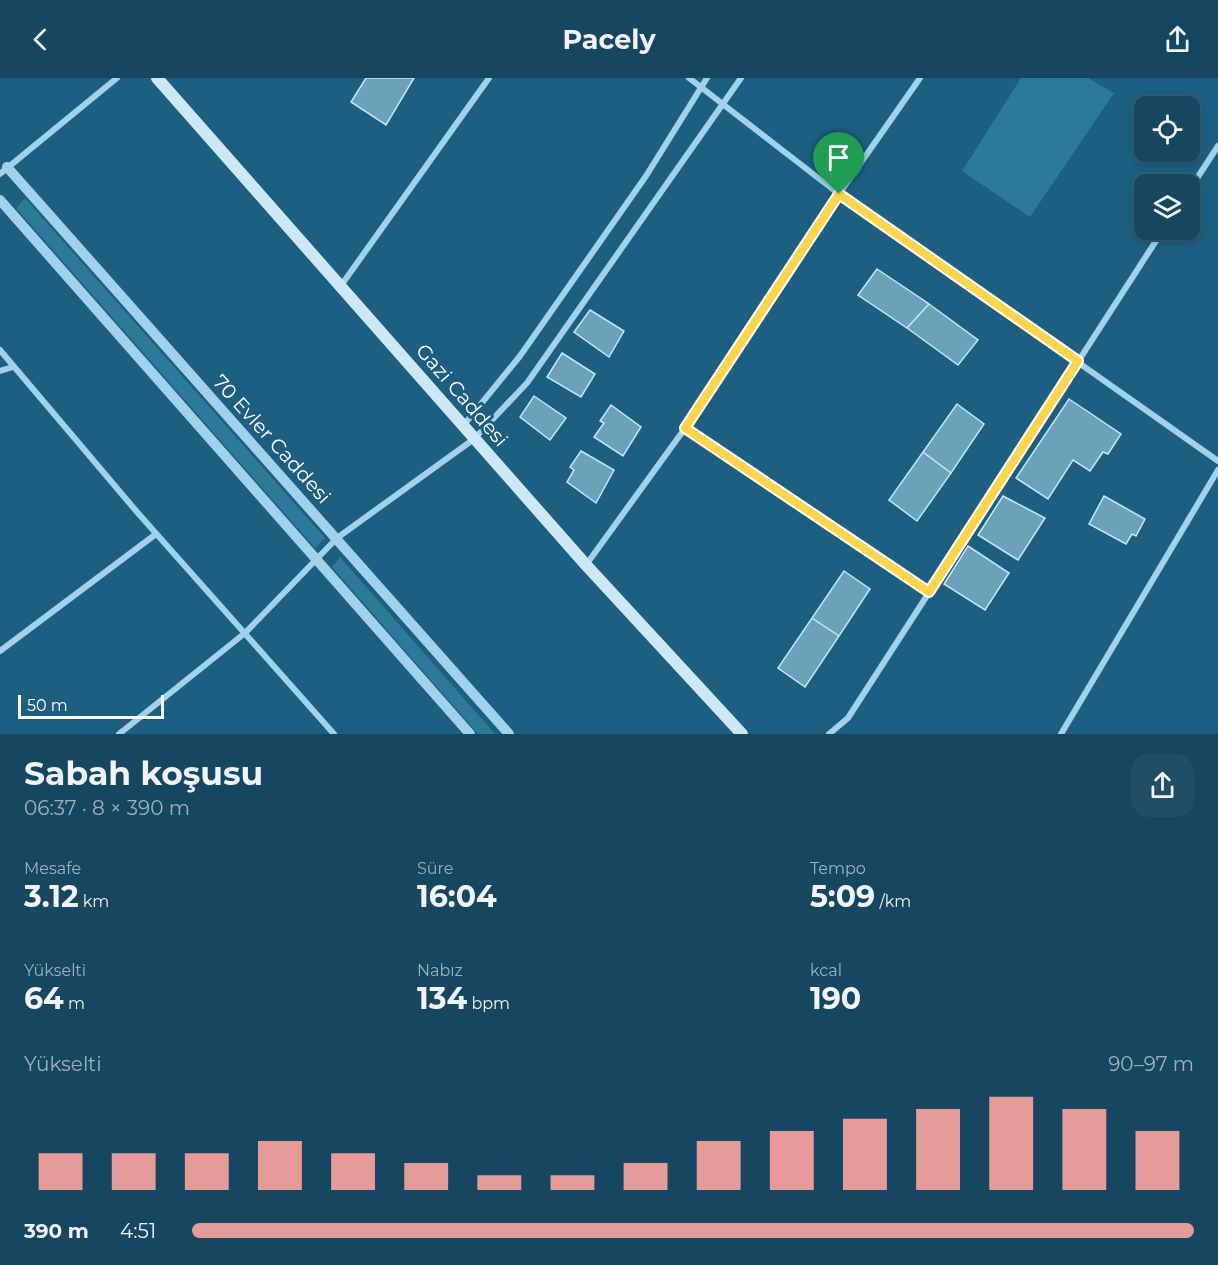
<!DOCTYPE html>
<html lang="tr">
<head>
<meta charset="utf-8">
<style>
  body { margin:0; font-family:Montserrat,sans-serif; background:#1f4e66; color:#f1f3f6; height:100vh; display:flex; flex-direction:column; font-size:22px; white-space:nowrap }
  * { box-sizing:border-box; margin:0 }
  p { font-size:20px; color:#9eb2bd }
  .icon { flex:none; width:33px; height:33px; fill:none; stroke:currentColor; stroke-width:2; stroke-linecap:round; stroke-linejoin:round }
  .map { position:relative; height:656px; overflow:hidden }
  .side { display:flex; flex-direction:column; background:#164760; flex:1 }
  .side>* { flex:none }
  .controls { position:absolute; left:1134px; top:18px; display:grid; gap:12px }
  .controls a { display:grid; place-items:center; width:66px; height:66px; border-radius:12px; background:#164760; box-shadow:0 3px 9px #0003,0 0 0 2px #355f75; font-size:30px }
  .scale { position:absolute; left:18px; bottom:15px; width:146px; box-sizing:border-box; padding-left:6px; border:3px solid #fff; border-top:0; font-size:16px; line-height:21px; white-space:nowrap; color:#fff; -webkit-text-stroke:4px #1d5f80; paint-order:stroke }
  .pin { position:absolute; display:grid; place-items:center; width:51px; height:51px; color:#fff; margin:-62px -26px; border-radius:50% 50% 50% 0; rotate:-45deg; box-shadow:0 0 6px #0007 }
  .pin .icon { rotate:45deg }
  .round { display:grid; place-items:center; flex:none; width:63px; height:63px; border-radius:18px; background:#1f4e66 }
  .head { display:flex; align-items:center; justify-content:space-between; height:102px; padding:0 24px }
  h1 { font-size:33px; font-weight:700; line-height:45px }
  .figures { display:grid; grid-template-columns:repeat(3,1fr); gap:9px; height:102px; padding:6px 24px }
  .figures div { display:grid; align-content:center }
  .figures b { font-size:30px; font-weight:700 }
  .figures small { font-size:16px; font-weight:400 }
  .figures p { font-size:16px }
  .chart { height:168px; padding:12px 24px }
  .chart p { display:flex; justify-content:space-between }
  .chart svg { width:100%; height:108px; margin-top:6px; stroke:#e69b98; stroke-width:6 }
  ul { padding:0 24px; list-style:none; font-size:20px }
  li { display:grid; grid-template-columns:96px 72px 1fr; align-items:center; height:45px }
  li i { height:15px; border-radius:8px; background:#e69b98 }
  header { display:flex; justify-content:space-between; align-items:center; height:78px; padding:0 24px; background:#164760; font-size:27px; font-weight:700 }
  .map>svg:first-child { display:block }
  .green { fill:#2c799c }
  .building { fill:#6ba1bb; stroke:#c5e7f7; stroke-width:1.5 }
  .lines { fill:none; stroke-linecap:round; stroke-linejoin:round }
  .minor { stroke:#a1d2e9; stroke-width:6 }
  .tertiary { stroke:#a1d2e9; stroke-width:10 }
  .secondary { stroke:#cce8f7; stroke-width:12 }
  .route-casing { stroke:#fff; stroke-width:12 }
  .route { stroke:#ffd54a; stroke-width:8 }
  .labels { text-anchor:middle; stroke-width:6; stroke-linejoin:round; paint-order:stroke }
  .street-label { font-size:20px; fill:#fff; stroke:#1d5f80 }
</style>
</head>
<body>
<header><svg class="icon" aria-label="back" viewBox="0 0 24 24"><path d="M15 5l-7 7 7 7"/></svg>Pacely<svg class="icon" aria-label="share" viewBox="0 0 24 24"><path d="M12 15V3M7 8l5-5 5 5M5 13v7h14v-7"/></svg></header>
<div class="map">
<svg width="1218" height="656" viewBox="0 0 1218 656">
  <rect width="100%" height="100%" fill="#1d5f80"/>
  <!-- green -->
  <path class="green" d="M 1021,0 L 1088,0 L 1114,15 L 1030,139 L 962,93 Z
    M 25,120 L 325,460 L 315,470 L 16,130 Z
    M 340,479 L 495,656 L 478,656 L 332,489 Z"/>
  <!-- building -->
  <path class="building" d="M 366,0 L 414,0 L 386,47 L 351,24 Z
    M 877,191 L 929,226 L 907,250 L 858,217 Z
    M 929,226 L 978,262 L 958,287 L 907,250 Z
    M 590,232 L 624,253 L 609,279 L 574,254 Z
    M 562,275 L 595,296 L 581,319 L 547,299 Z
    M 534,318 L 566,340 L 550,362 L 520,339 Z
    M 1069,321 L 1121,356 L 1108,376 L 1103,374 L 1090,393 L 1073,382 L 1048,421 L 1016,400 Z
    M 957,326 L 984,346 L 951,395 L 923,374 Z
    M 611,327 L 641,349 L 623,378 L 594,359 L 604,345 L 600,343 Z
    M 581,373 L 614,392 L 596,425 L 567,404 L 574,392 L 570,389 Z
    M 923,374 L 951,395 L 917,443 L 889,422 Z
    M 1003,418 L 1045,440 L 1018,482 L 978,457 Z
    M 1104,418 L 1145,441 L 1136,458 L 1132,456 L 1126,466 L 1089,446 Z
    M 968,468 L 1009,495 L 985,532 L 944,506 Z
    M 844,493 L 870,511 L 839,558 L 812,540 Z
    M 812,540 L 839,558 L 805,609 L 778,590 Z"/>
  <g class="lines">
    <!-- minor -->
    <path class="minor" d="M 689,0 L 839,116 L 1218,383
      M 0,96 L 117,0
      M 1190,111 L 1218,68
      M 340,209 L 489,0
      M 0,272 L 137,434 L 334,656
      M 0,293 L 13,289
      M 463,348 L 520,278 L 646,98 L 707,0
      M 685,350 L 929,514
      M 586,487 L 704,324 L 839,116 L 920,0
      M 0,573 L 156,456
      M 119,656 L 245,555 L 337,460 L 474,361 L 527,305 L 741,0
      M 829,656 L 848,640 L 1163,152
      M 1061,656 L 1218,392"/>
    <!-- tertiary -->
    <path class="tertiary" d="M 7,89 L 509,656
      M 0,122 L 470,656"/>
    <!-- secondary -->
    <path class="secondary" d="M 157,0 L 586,487 L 742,656"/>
  </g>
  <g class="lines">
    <!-- route casing -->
    <g class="route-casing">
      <path id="route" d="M 839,116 L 1078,283 L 929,514 L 685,350 Z"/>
    </g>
    <!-- route -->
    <use href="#route" class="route"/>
  </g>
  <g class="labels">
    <!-- street labels -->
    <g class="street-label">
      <text transform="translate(462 317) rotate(49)" y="7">Gazi Caddesi</text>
      <text transform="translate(272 361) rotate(48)" y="7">70 Evler Caddesi</text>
    </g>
  </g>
</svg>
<div class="controls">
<a><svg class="icon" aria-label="locate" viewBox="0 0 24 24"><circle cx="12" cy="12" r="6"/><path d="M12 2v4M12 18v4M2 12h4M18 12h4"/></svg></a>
<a><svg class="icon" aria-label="layers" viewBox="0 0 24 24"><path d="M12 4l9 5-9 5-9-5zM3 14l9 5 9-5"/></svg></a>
</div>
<div class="scale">50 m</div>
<div class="pin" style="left:839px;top:116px;background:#1e9e55"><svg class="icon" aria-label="arrive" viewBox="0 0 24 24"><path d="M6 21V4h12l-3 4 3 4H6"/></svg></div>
</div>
<section class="side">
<div class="head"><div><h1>Sabah koşusu</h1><p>06:37 · 8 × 390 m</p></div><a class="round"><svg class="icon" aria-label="share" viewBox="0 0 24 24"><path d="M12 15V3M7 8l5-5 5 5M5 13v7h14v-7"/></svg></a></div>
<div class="figures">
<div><p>Mesafe</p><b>3.12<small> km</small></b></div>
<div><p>Süre</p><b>16:04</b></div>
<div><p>Tempo</p><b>5:09<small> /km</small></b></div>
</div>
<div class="figures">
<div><p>Yükselti</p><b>64<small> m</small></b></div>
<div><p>Nabız</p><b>134<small> bpm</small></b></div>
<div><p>kcal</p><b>190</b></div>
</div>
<div class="chart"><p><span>Yükselti</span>90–97 m</p>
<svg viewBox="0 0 160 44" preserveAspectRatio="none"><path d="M5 44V29M15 44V29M25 44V29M35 44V24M45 44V29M55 44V33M65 44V38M75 44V38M85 44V33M95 44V24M105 44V20M115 44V15M125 44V11M135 44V6M145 44V11M155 44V20"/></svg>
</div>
<ul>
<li><b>390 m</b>4:51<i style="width:100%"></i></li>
</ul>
</section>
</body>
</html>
